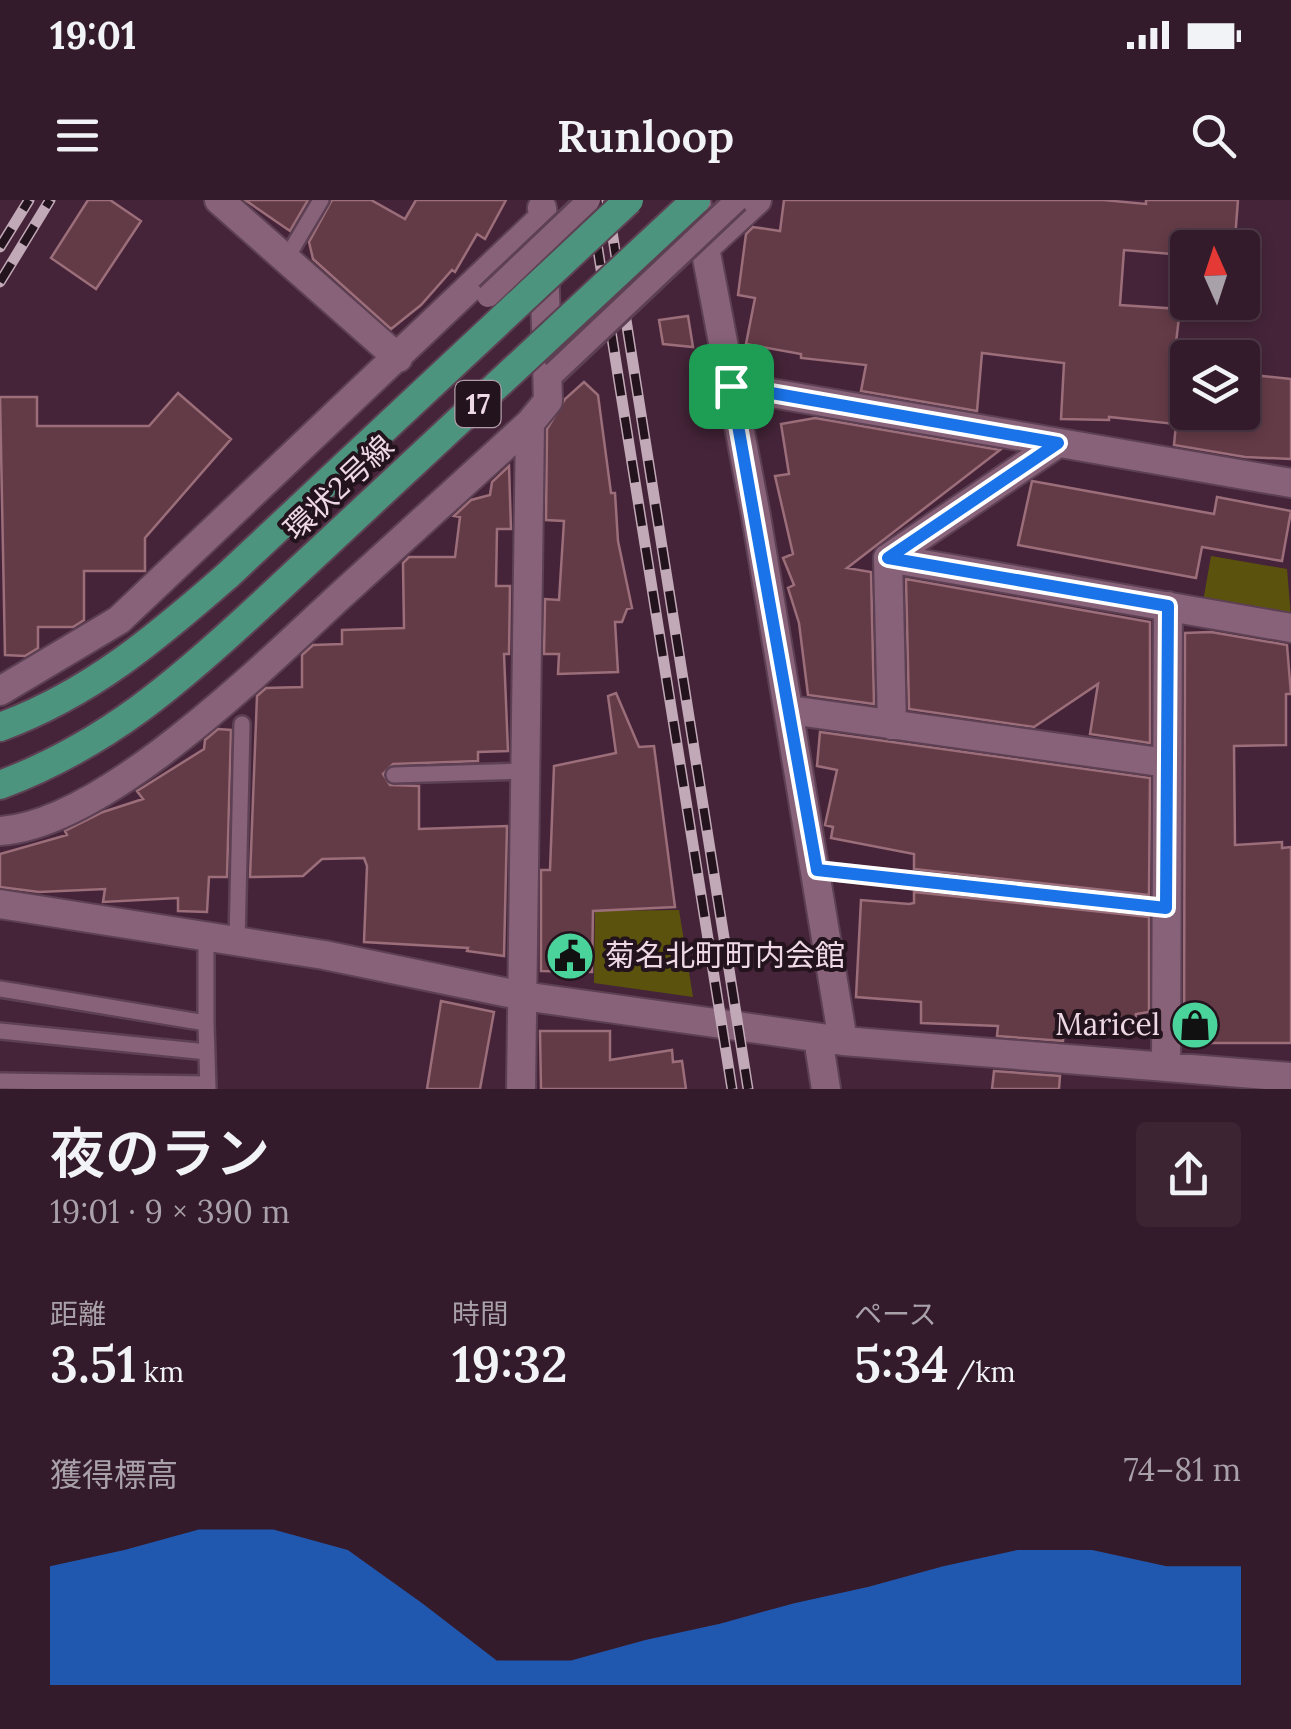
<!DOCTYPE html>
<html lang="ja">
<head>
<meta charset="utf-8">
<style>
  body { margin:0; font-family:Lora,"Noto Sans JP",serif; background:#3c2433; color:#f1f3f6; height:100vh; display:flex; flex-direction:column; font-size:38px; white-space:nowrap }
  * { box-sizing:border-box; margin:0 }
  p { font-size:32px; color:#a9a1a9 }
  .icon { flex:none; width:55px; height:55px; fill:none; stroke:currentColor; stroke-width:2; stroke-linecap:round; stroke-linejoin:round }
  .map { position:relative; height:889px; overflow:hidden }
  .side { display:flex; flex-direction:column; background:#341b2b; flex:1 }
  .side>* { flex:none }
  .needle { width:65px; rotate:357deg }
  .fabs { position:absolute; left:1170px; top:30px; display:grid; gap:20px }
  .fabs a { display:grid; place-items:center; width:90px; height:90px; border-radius:10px; background:#341b2b; box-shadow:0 5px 15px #0003,0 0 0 2px #4e3947; font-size:50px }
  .pin { position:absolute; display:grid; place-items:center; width:85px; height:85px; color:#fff; margin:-42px; border-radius:20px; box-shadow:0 5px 15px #0006 }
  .round { display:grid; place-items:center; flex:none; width:105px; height:105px; border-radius:10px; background:#3c2433 }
  .overview { display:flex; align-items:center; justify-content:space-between; height:170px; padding:0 50px }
  h1 { font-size:55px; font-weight:600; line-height:75px }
  .figures { display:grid; grid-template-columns:repeat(3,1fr); gap:15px; height:170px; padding:10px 50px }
  .figures div { display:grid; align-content:center }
  .figures b { font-size:50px; font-weight:600 }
  .figures small { font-size:28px; font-weight:400 }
  .figures p { font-size:28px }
  .chart { height:280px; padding:20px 50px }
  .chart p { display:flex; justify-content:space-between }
  .chart svg { width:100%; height:180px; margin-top:10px; fill:#1a73e8; opacity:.7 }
  .status { display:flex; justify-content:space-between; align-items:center; height:70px; padding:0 50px; background:#341b2b; direction:ltr }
  .status svg { height:28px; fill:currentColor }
  header { display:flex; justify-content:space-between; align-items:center; height:130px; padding:0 50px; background:#341b2b; font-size:45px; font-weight:600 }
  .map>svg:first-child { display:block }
  .green { fill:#5b530d }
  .building { fill:#633b46; stroke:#9b6e7a; stroke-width:2.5 }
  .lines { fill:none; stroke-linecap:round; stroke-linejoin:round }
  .service-casing { stroke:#5d4053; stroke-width:20 }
  .minor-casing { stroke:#5d4053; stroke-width:32 }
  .primary-casing { stroke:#5d4053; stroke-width:32 }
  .service { stroke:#886279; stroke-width:15 }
  .minor { stroke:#886279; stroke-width:28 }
  .primary { stroke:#4c947d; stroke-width:28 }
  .rail-casing { stroke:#c2a9b8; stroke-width:11 }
  .rail { stroke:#22131c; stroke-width:8; stroke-dasharray:22; stroke-linecap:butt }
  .pedestrian-bridge-casing { stroke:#5d4053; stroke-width:28; stroke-linecap:butt }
  .primary-bridge-casing { stroke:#5d4053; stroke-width:32; stroke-linecap:butt }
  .pedestrian-bridge { stroke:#886279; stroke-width:22 }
  .primary-bridge { stroke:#4c947d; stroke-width:28 }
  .route-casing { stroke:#fff; stroke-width:20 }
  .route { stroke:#1a73e8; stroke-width:12 }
  .labels { text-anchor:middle; stroke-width:8; stroke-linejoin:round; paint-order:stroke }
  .shield { fill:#22131c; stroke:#b19da9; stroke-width:2.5 }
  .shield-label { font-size:28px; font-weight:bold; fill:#eed8e5 }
  .street-label { font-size:30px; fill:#eed8e5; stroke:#22131c }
  .poi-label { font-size:30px; fill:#eed8e5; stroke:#22131c; text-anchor:start }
</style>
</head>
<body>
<div class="status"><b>19:01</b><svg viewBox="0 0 49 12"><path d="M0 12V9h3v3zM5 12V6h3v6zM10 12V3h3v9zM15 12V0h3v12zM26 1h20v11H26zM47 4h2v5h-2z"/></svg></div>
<header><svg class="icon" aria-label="menu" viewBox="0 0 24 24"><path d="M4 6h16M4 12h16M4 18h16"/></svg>Runloop<svg class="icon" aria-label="search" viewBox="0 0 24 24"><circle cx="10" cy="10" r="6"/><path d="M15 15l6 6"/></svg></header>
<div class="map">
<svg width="1291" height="889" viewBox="0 0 1291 889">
  <rect width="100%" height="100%" fill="#452439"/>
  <!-- green -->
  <path class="green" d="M 1211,356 L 1287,369 L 1291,417 L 1203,402 Z
    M 679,710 L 693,797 L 594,783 L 595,711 Z"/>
  <!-- building -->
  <path class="building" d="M 88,0 L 110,0 L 141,21 L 96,89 L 51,58 Z
    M 245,0 L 308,0 L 290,31 Z
    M 332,0 L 371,0 L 405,19 L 416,0 L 506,0 L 485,39 L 477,34 L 455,72 L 452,70 L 421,105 L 391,129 L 313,59 L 309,42 Z
    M 784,0 L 1103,0 L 1146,4 L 1146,0 L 1238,0 L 1235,39 L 1186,36 L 1184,55 L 1124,50 L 1120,105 L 1180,109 L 1171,185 L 1188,186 L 1188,212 L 1242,212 L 1242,174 L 1291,179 L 1291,259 L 1245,257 L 1174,245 L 1176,224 L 1109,217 L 1109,220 L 1061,219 L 1064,163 L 982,153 L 977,211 L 861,191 L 866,165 L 801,158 L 801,154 L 746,144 L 755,98 L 738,95 L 746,34 L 753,27 L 780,31 Z
    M 688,116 L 693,147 L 663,144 L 659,120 Z
    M 584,182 L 598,195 L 611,293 L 615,293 L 618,341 L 632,408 L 627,409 L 622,422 L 615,422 L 618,472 L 558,474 L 559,454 L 544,454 L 545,399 L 559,400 L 564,321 L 546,320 L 547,229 L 565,199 Z
    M 178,193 L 231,239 L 145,338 L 145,371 L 84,371 L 84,420 L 73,427 L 38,427 L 38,448 L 25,456 L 5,455 L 0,197 L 37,197 L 37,226 L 149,226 Z
    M 815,218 L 1000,250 L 847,368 L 871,372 L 874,504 L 808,495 L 799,423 L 788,388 L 794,385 L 783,358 L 793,354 L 775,276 L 789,274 L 781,224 Z
    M 509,266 L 511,329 L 497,329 L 496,386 L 510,386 L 509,454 L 504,454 L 508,551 L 478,552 L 478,561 L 393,564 L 383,574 L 390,585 L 419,586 L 419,629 L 507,626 L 504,756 L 467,751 L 468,748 L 364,742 L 367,666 L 364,658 L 322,659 L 303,676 L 250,677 L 257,496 L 266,488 L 302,487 L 302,455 L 313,445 L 342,444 L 342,430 L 404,428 L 403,363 L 409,357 L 455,357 L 460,317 L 454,316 L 471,300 L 490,295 L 492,282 Z
    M 1032,281 L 1214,314 L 1217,297 L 1291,311 L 1282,361 L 1202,347 L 1196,378 L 1018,345 Z
    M 906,379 L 1150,422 L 1150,543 L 1090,534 L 1098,484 L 1034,527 L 909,509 Z
    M 1211,432 L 1287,445 L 1291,494 L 1286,494 L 1286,545 L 1234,546 L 1235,645 L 1282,642 L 1282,648 L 1291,647 L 1291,843 L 1184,843 L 1185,433 Z
    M 616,493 L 639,547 L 654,546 L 675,707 L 593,711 L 592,772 L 541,771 L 541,670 L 550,670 L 554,566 L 616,553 L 608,496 Z
    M 218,529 L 231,530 L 227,677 L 209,677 L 207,712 L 178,711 L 178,698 L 103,702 L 105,689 L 39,692 L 0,687 L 0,654 L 67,635 L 65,631 L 103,612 L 143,599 L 137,591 L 204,549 L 205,540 Z
    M 820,532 L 1150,578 L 1149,695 L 914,669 L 914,654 L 831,638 L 833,627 L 825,625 L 837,570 L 817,566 Z
    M 914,692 L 1149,717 L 1149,812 L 1136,814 L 1135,825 L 1091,817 L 1090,833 L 1064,831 L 1063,841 L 997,836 L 998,826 L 921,823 L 921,802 L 856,797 L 861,700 L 909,704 L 914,703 Z
    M 441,801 L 494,812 L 480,889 L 427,889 Z
    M 540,831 L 610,831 L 610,860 L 672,850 L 673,862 L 682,861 L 686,889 L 541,889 Z
    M 994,871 L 1060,876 L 1059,889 L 992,889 Z"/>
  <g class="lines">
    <!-- service casing -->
    <g class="service-casing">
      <path id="service" d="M 286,59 L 321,0
        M 394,575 L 526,571
        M 817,670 L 1166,708
        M 206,735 L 206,823
        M 237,741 L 242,524
        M 0,789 L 206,823 L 208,889
        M 0,831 L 207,852
        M 0,881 L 208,884"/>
    </g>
    <!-- minor casing -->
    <g class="minor-casing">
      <path id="minor" d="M 219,0 L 398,158
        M 696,0 L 756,316 L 843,841
        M 705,48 L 757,0
        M 731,186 L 1291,283
        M 888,358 L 1291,428
        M 0,491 L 119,420 L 543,18 L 542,8
        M 790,510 L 1167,563
        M 892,525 L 888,358 L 1058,243
        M 0,631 C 104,625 263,467 339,397 C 403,339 466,281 530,223
        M 0,704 L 324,755 L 523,796 L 843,841 L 1291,877
        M 818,838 L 826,889
        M 1166,866 L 1168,406
        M 521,889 L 530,223 L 548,201 L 543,18"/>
    </g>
    <!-- primary casing -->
    <g class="primary-casing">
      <path id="primary" d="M 0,527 C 90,494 157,437 228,375
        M 0,585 C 106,545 177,483 259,407"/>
    </g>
    <!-- service -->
    <use href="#service" class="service"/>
    <!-- minor -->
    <use href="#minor" class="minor"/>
    <!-- primary -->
    <use href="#primary" class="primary"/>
    <!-- rail casing -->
    <g class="rail-casing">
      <path id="rail" d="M 590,0 L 732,889
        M 607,0 L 748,889
        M 0,47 L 29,0
        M 0,82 L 50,0"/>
    </g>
    <!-- rail -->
    <use href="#rail" class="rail"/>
    <!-- pedestrian-bridge casing -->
    <g class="pedestrian-bridge-casing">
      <path id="pedestrian-bridge" d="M 488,96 L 589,0
        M 554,173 L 737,0"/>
    </g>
    <!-- primary-bridge casing -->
    <g class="primary-bridge-casing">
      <path id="primary-bridge" d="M 228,375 L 629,0
        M 259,407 L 696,0"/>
    </g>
    <!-- pedestrian-bridge -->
    <use href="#pedestrian-bridge" class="pedestrian-bridge"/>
    <!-- primary-bridge -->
    <use href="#primary-bridge" class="primary-bridge"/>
  </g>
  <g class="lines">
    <!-- route casing -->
    <g class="route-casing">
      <path id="route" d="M 731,186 L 1058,243 L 888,358 L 1168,406 L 1166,708 L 817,670 Z"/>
    </g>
    <!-- route -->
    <use href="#route" class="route"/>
  </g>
  <!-- icons -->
  <defs>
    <g id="civic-disc" transform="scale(2.5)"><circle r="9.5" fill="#4ad49c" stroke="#22131c"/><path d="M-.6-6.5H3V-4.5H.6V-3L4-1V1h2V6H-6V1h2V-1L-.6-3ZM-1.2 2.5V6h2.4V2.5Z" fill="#111"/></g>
    <g id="shop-disc" transform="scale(2.5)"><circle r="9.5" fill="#4ad49c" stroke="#22131c"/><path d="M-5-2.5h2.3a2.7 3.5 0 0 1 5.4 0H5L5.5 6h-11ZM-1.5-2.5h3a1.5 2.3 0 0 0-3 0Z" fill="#111"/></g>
  </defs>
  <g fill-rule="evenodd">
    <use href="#civic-disc" x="570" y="756"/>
    <use href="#shop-disc" x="1195" y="825"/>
  </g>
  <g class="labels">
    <!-- shield labels -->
    <rect class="shield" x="455.5" y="181" width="45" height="46" rx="8"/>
    <g class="shield-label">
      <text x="478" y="214">17</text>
    </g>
    <!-- street labels -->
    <g class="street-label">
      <text transform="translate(339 288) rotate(-43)" y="10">環状2号線</text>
    </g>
    <!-- poi labels -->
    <g class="poi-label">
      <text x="605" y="766">菊名北町町内会館</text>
      <text x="1160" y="835" text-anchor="end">Maricel</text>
    </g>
  </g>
</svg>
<div class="fabs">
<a><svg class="needle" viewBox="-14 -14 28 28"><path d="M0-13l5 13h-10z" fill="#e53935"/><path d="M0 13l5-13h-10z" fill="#a9a1a9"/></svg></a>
<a><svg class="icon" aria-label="layers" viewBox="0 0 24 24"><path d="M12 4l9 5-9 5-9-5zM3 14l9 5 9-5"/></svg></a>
</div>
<div class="pin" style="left:731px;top:186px;background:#1e9e55"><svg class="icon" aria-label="arrive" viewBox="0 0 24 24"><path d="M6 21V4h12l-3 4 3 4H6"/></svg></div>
</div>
<section class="side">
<div class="overview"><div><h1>夜のラン</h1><p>19:01 · 9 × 390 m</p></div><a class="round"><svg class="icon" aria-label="share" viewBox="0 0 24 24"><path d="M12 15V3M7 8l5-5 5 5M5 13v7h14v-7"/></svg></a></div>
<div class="figures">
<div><p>距離</p><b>3.51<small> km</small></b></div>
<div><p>時間</p><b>19:32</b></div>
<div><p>ペース</p><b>5:34<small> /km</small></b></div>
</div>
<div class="chart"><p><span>獲得標高</span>74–81 m</p>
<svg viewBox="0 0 160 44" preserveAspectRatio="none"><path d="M0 44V15L10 11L20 6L30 6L40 11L50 24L60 38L70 38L80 33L90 29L100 24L110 20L120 15L130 11L140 11L150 15L160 15V44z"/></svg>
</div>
</section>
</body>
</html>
